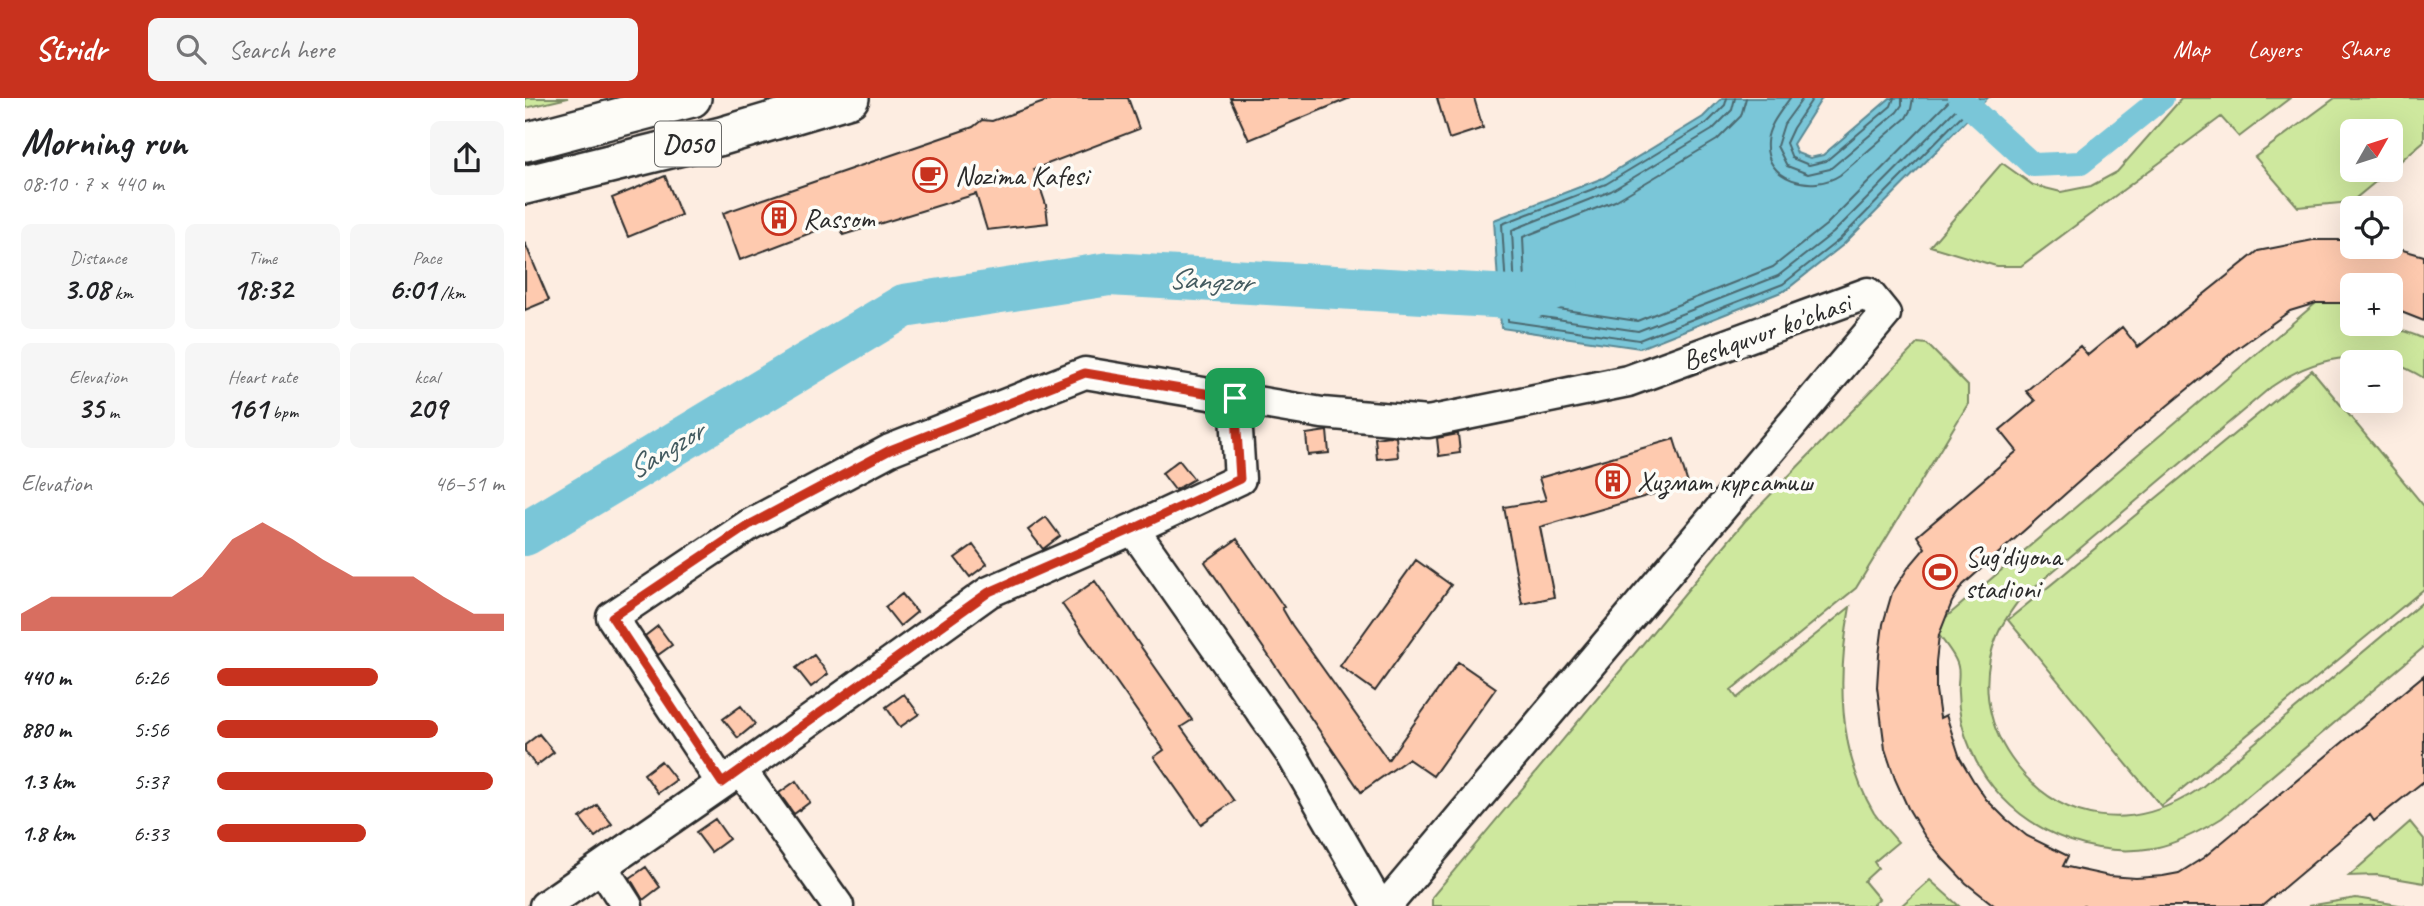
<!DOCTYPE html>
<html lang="en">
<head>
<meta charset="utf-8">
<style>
  body { margin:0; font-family:Caveat,sans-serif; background:#f6f6f6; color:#202124; height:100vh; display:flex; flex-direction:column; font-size:26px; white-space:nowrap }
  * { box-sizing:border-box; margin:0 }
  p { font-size:23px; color:#757577 }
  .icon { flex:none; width:38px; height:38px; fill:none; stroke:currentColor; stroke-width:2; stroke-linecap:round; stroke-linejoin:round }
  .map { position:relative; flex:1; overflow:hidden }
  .drawer { display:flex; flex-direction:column; background:#fff; width:525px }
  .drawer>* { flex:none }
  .needle { width:46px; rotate:51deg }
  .buttons { position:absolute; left:1815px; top:21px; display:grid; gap:14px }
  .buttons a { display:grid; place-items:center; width:63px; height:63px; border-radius:10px; background:#fff; box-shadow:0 7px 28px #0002; font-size:35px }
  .pin { position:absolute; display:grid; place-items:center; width:60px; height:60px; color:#fff; margin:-30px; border-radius:14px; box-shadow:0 4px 10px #0006 }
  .round { display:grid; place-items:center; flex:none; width:74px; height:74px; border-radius:10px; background:#f6f6f6 }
  .headline { display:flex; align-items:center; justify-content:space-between; height:119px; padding:0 21px }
  h1 { font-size:38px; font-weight:600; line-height:52px }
  .metrics { display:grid; grid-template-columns:repeat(3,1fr); gap:10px; height:119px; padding:7px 21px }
  .metrics div { display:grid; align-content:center; border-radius:10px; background:#f6f6f6; text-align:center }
  .metrics b { font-size:30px; font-weight:600 }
  .metrics small { font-size:19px; font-weight:400 }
  .metrics p { font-size:19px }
  .chart { height:196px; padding:14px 21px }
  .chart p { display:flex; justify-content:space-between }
  .chart svg { width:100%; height:126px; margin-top:7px; fill:#c8321e; opacity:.7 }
  ul { padding:0 21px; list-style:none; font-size:23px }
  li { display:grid; grid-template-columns:112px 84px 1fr; align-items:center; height:52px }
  li i { height:18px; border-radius:9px; background:#c8321e }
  header { display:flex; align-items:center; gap:42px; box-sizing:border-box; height:98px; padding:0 35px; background:#c8321e; color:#fff }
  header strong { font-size:33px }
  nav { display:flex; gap:38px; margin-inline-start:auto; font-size:24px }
  .search { width:490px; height:63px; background:#f6f6f6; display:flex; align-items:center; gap:18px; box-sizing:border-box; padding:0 24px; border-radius:10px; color:#757577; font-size:26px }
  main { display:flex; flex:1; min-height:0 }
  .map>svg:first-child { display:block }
  .green { fill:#cee89e; stroke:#7c8a64; stroke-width:2 }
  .water { fill:#7ac6d8; stroke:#5a8893; stroke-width:2 }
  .pier { fill:#fdede1 }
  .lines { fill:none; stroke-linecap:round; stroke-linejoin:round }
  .shore { stroke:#4b6970; stroke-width:2 }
  .canal { stroke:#7ac6d8; stroke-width:24 }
  .river { stroke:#7ac6d8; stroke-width:44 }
  .building { fill:#fecaaf; stroke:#2b2b2b; stroke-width:2 }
  .minor-casing { stroke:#2b2b2b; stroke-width:35 }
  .major-casing { stroke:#2b2b2b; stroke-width:42 }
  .minor { stroke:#fdfcf7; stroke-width:30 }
  .major { stroke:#fdfcf7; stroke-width:37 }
  .route-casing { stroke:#fff; stroke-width:14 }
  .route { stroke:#c8321e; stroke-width:9 }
  .labels { text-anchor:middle; stroke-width:7; stroke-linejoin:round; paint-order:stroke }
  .shield { fill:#fdfcf7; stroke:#6a6a68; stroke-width:2 }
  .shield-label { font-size:26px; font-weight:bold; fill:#2b2b2b }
  .poi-label { font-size:28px; fill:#2b2b2b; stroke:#fdfcf7; text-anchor:start }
  .street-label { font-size:28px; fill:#2b2b2b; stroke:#fdfcf7 }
  .water-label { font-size:30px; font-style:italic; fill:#435a5f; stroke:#fdfcf7 }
</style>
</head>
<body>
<header>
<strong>Stridr</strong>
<div class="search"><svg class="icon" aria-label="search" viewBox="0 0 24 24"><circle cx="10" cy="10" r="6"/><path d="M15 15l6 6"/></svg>Search here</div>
<nav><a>Map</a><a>Layers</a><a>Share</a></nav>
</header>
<main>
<section class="drawer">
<div class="headline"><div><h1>Morning run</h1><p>08:10 · 7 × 440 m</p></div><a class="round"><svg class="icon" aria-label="share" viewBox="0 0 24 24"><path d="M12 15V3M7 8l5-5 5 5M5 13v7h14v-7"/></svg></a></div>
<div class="metrics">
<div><p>Distance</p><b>3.08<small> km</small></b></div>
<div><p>Time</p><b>18:32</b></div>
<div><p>Pace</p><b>6:01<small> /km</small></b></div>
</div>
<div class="metrics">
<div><p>Elevation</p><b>35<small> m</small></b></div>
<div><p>Heart rate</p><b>161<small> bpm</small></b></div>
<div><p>kcal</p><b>209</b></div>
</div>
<div class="chart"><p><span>Elevation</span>46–51 m</p>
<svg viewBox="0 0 160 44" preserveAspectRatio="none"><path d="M0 44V38L10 32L20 32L30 32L40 32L50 32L60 25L70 12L80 6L90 12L100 19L110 25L120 25L130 25L140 32L150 38L160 38V44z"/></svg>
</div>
<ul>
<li><b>440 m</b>6:26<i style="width:56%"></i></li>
<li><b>880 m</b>5:56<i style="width:77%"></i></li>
<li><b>1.3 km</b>5:37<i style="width:96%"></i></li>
<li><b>1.8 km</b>6:33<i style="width:52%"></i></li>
</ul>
</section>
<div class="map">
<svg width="1899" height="808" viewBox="0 0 1899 808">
  <rect width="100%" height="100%" fill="#fdede1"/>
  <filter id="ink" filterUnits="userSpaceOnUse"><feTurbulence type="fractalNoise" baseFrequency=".0143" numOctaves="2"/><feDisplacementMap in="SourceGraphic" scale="14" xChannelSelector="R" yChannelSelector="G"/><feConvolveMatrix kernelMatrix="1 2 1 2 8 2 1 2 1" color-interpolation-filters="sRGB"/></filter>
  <g filter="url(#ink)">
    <!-- green -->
    <path class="green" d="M 0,0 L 43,0 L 0,10 Z
      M 1657,0 L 1765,0 L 1714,39 L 1696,19 L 1496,168 L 1471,168 L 1405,148 L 1477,65 L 1508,87 L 1536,94 L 1566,88 L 1592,74 Z
      M 1810,0 L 1899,0 L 1899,43 L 1866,71 L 1866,33 L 1827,33 L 1827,72 L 1865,72 L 1826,104 L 1773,109 L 1730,59 Z
      M 1815,204 L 1827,216 L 1827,226 C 1852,226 1876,230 1899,241 L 1899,280 C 1848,248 1795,255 1746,289 L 1494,502 C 1486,513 1477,525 1472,538 C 1455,579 1461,624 1486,660 C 1533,728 1610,736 1677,689 L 1899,503 L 1899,549 L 1697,720 C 1676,733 1654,745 1629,750 C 1555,763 1475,722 1446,652 C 1438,634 1433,615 1433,595 C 1432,587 1435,576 1433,569 C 1432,559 1420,546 1414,537 L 1420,520 L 1791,205 Z
      M 1393,245 L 1402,246 L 1443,288 L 1443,306 L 1331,490 L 1206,592 L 1212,600 L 1325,509 C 1312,577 1313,654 1349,715 C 1356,725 1365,735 1373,744 L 1349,764 L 1353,770 L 1339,783 L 1354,801 L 1346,808 L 907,808 L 907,799 L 1220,423 Z
      M 1787,272 L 1899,408 L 1899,491 L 1636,708 L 1483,522 Z
      M 1885,724 L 1899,741 L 1899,785 L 1852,777 L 1824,778 Z
      M 1405,782 L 1434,808 L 1376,808 Z
      M 1831,800 L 1880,808 L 1783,808 Z"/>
    <!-- water -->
    <path class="water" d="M 1197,0 L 1297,0 L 1268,46 L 1272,55 L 1285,60 L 1298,57 L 1365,0 L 1464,0 L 1318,147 L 1261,192 L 1115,250 L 976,230 L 969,122 L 1078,80 L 1178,19 Z"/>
    <!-- pier -->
    <path class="pier" d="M 1464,0 L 1468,0 L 1418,51 L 1416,49 Z"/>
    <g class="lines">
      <!-- shore -->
      <path class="shore" d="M 1202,0 L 1200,7 L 1182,25 L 1081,86 L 977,126 L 983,223 L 1114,242 L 1258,186 L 1314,142 L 1454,0
        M 1210,0 L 1207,12 L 1187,32 L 1086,93 L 987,132 L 991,215 L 1113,233 L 1253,178 L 1308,135 L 1442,0
        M 1221,0 L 1216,18 L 1192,42 L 1090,103 L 998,139 L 1001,206 L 1112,223 L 1248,169 L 1301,127 L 1427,0
        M 1265,0 C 1256,13 1243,28 1242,44 C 1239,83 1288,95 1315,77 L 1381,20 L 1386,11 L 1388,0
        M 1278,0 L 1259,26 L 1252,48 L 1262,68 L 1283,76 L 1305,71 L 1372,14 L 1377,7 L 1377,0
        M 1288,0 L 1268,30 L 1261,45 L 1267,60 L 1284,67 L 1301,63 L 1366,8 L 1369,0"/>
      <!-- canal -->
      <path class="canal" d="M 1435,0 L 1508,67 L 1556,65 L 1637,0"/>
      <!-- river -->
      <path class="river" d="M 0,436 L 379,208 L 584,176 L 1003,200 L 1032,188"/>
    </g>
    <!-- building -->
    <path class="building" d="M 530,0 L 603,0 L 614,31 L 509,71 L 521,107 L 523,125 L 462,132 L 451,96 L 318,137 L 314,124 L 215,162 L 198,115 L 448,29 L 457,22 L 467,23 Z
      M 705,0 L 825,0 L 724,42 Z
      M 912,0 L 949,0 L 958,30 L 924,41 Z
      M 140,78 L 156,117 L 103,139 L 87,100 Z
      M 1788,142 L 1827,142 L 1827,149 L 1867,149 L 1899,158 L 1899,223 L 1866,210 L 1866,187 L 1827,187 L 1827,205 L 1791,205 L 1765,213 L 1710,252 L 1602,341 L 1438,487 L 1427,504 L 1414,537 L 1411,564 L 1411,592 L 1415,620 L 1421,617 L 1435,660 L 1448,682 L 1461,701 L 1481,721 L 1502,738 L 1543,758 L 1538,768 L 1584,778 L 1611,780 L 1638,778 L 1654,775 L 1678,760 L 1899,577 L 1899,683 L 1849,723 L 1845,717 L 1737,808 L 1470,808 L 1441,785 L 1419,762 L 1399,737 L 1383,710 L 1370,681 L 1360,651 L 1352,589 L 1354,557 L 1358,526 L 1367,495 L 1383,470 L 1400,450 L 1392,438 L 1492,353 L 1475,332 L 1510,303 L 1501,293 L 1555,248 L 1563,257 L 1597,229 L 1613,249 L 1733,153 Z
      M 0,145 L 24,202 L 0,212 Z
      M 802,333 L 804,355 L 783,357 L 781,336 Z
      M 933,336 L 935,355 L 914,358 L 912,340 Z
      M 864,338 L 871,339 L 873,359 L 852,361 L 850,340 Z
      M 1149,341 L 1163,386 L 1015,429 L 1029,499 L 997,506 L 979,409 L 1021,402 L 1014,380 Z
      M 654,362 L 669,381 L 650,392 L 637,375 Z
      M 521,419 L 535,438 L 518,451 L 503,432 Z
      M 712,441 L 759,509 L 757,510 L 767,527 L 863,662 L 933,564 L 971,590 L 908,678 L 883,661 L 836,694 L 680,464 Z
      M 448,447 L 462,466 L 445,479 L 430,460 Z
      M 891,462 L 926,487 L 850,593 L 815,568 Z
      M 570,483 L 667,622 L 656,629 L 709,703 L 676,726 L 629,659 L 639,652 L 537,506 Z
      M 377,496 L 392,514 L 375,528 L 360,509 Z
      M 133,528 L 147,547 L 133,557 L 120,538 Z
      M 289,557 L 303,576 L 286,589 L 271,570 Z
      M 379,596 L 394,616 L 375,629 L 361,609 Z
      M 216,608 L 230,626 L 213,640 L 198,621 Z
      M 14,636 L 29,654 L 11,668 L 0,653 L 0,647 Z
      M 136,663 L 151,682 L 133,695 L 119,676 Z
      M 271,683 L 285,704 L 269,716 L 254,695 Z
      M 72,707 L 87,726 L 70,739 L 55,720 Z
      M 190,721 L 204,741 L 186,754 L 171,734 Z
      M 121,769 L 135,789 L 118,802 L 105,780 Z"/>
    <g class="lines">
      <!-- minor casing -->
      <g class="minor-casing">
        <path id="minor" d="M 608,431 L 767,657 L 854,808
          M 216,672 L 313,808
          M 197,685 L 87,519 L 224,427 L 365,352 L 560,275 L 797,315 L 903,324 L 1103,283 L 1343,195 L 1360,216 L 861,808
          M 77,769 L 102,808
          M 20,808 L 216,672 L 464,494 L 608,431 L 715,381 L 710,300"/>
      </g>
      <!-- major casing -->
      <g class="major-casing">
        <path id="major" d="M 0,44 L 167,0
          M 0,87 L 197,38 L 325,0"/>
      </g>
      <!-- minor -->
      <use href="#minor" class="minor"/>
      <!-- major -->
      <use href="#major" class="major"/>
    </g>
  </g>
  <g class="lines" filter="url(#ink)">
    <!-- route casing -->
    <g class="route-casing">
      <path id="route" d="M 560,275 L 710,300 L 715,381 L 608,431 L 464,494 L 197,685 L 87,519 L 224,427 L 365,352 Z"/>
    </g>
    <!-- route -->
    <use href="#route" class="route"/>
  </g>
  <!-- icons -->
  <defs>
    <g id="cafe-ring" transform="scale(1.75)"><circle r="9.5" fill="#fdfcf7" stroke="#c8321e" stroke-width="1.5"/><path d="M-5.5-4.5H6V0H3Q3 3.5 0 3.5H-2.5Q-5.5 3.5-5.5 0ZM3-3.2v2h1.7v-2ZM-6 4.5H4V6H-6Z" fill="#c8321e"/></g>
    <g id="building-ring" transform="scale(1.75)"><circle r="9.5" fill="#fdfcf7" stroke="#c8321e" stroke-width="1.5"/><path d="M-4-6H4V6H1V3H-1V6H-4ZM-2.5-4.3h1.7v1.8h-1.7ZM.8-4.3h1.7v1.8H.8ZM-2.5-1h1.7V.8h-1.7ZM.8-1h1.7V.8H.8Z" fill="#c8321e"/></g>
    <g id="stadium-ring" transform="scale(1.75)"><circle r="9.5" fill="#fdfcf7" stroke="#c8321e" stroke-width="1.5"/><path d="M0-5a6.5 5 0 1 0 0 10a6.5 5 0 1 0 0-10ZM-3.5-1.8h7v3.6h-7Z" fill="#c8321e"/></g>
  </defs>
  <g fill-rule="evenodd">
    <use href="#cafe-ring" x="405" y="77"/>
    <use href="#building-ring" x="254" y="120"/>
    <use href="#building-ring" x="1088" y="383"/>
    <use href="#stadium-ring" x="1415" y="474"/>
  </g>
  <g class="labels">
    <!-- shield labels -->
    <rect class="shield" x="130" y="23.5" width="66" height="45" rx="5"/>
    <g class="shield-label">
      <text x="163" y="55">D050</text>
    </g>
    <!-- poi labels -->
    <g class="poi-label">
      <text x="430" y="87">Nozima Kafesi</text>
      <text x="278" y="130">Rassom</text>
      <text x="1112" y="393">Хизмат курсатиш</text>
      <text x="1440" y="468">Sug'diyona<tspan x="1440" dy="32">stadioni</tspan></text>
    </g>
    <!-- street labels -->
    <g class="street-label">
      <text transform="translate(1241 233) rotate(-20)" y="10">Beshquvur ko'chasi</text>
    </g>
    <!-- water labels -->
    <g class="water-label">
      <text transform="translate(685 182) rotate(3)" y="10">Sangzor</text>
      <text transform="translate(140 352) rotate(-31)" y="10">Sangzor</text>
    </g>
  </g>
</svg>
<div class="buttons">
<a><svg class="needle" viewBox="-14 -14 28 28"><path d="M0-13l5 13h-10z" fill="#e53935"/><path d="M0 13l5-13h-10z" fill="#757577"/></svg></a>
<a><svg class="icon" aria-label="locate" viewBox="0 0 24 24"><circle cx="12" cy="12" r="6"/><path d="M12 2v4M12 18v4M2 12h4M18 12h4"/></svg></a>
<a>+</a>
<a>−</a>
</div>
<div class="pin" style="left:710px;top:300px;background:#1e9e55"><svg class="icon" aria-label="arrive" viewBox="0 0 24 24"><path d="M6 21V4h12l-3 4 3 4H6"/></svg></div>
</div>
</main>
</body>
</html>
